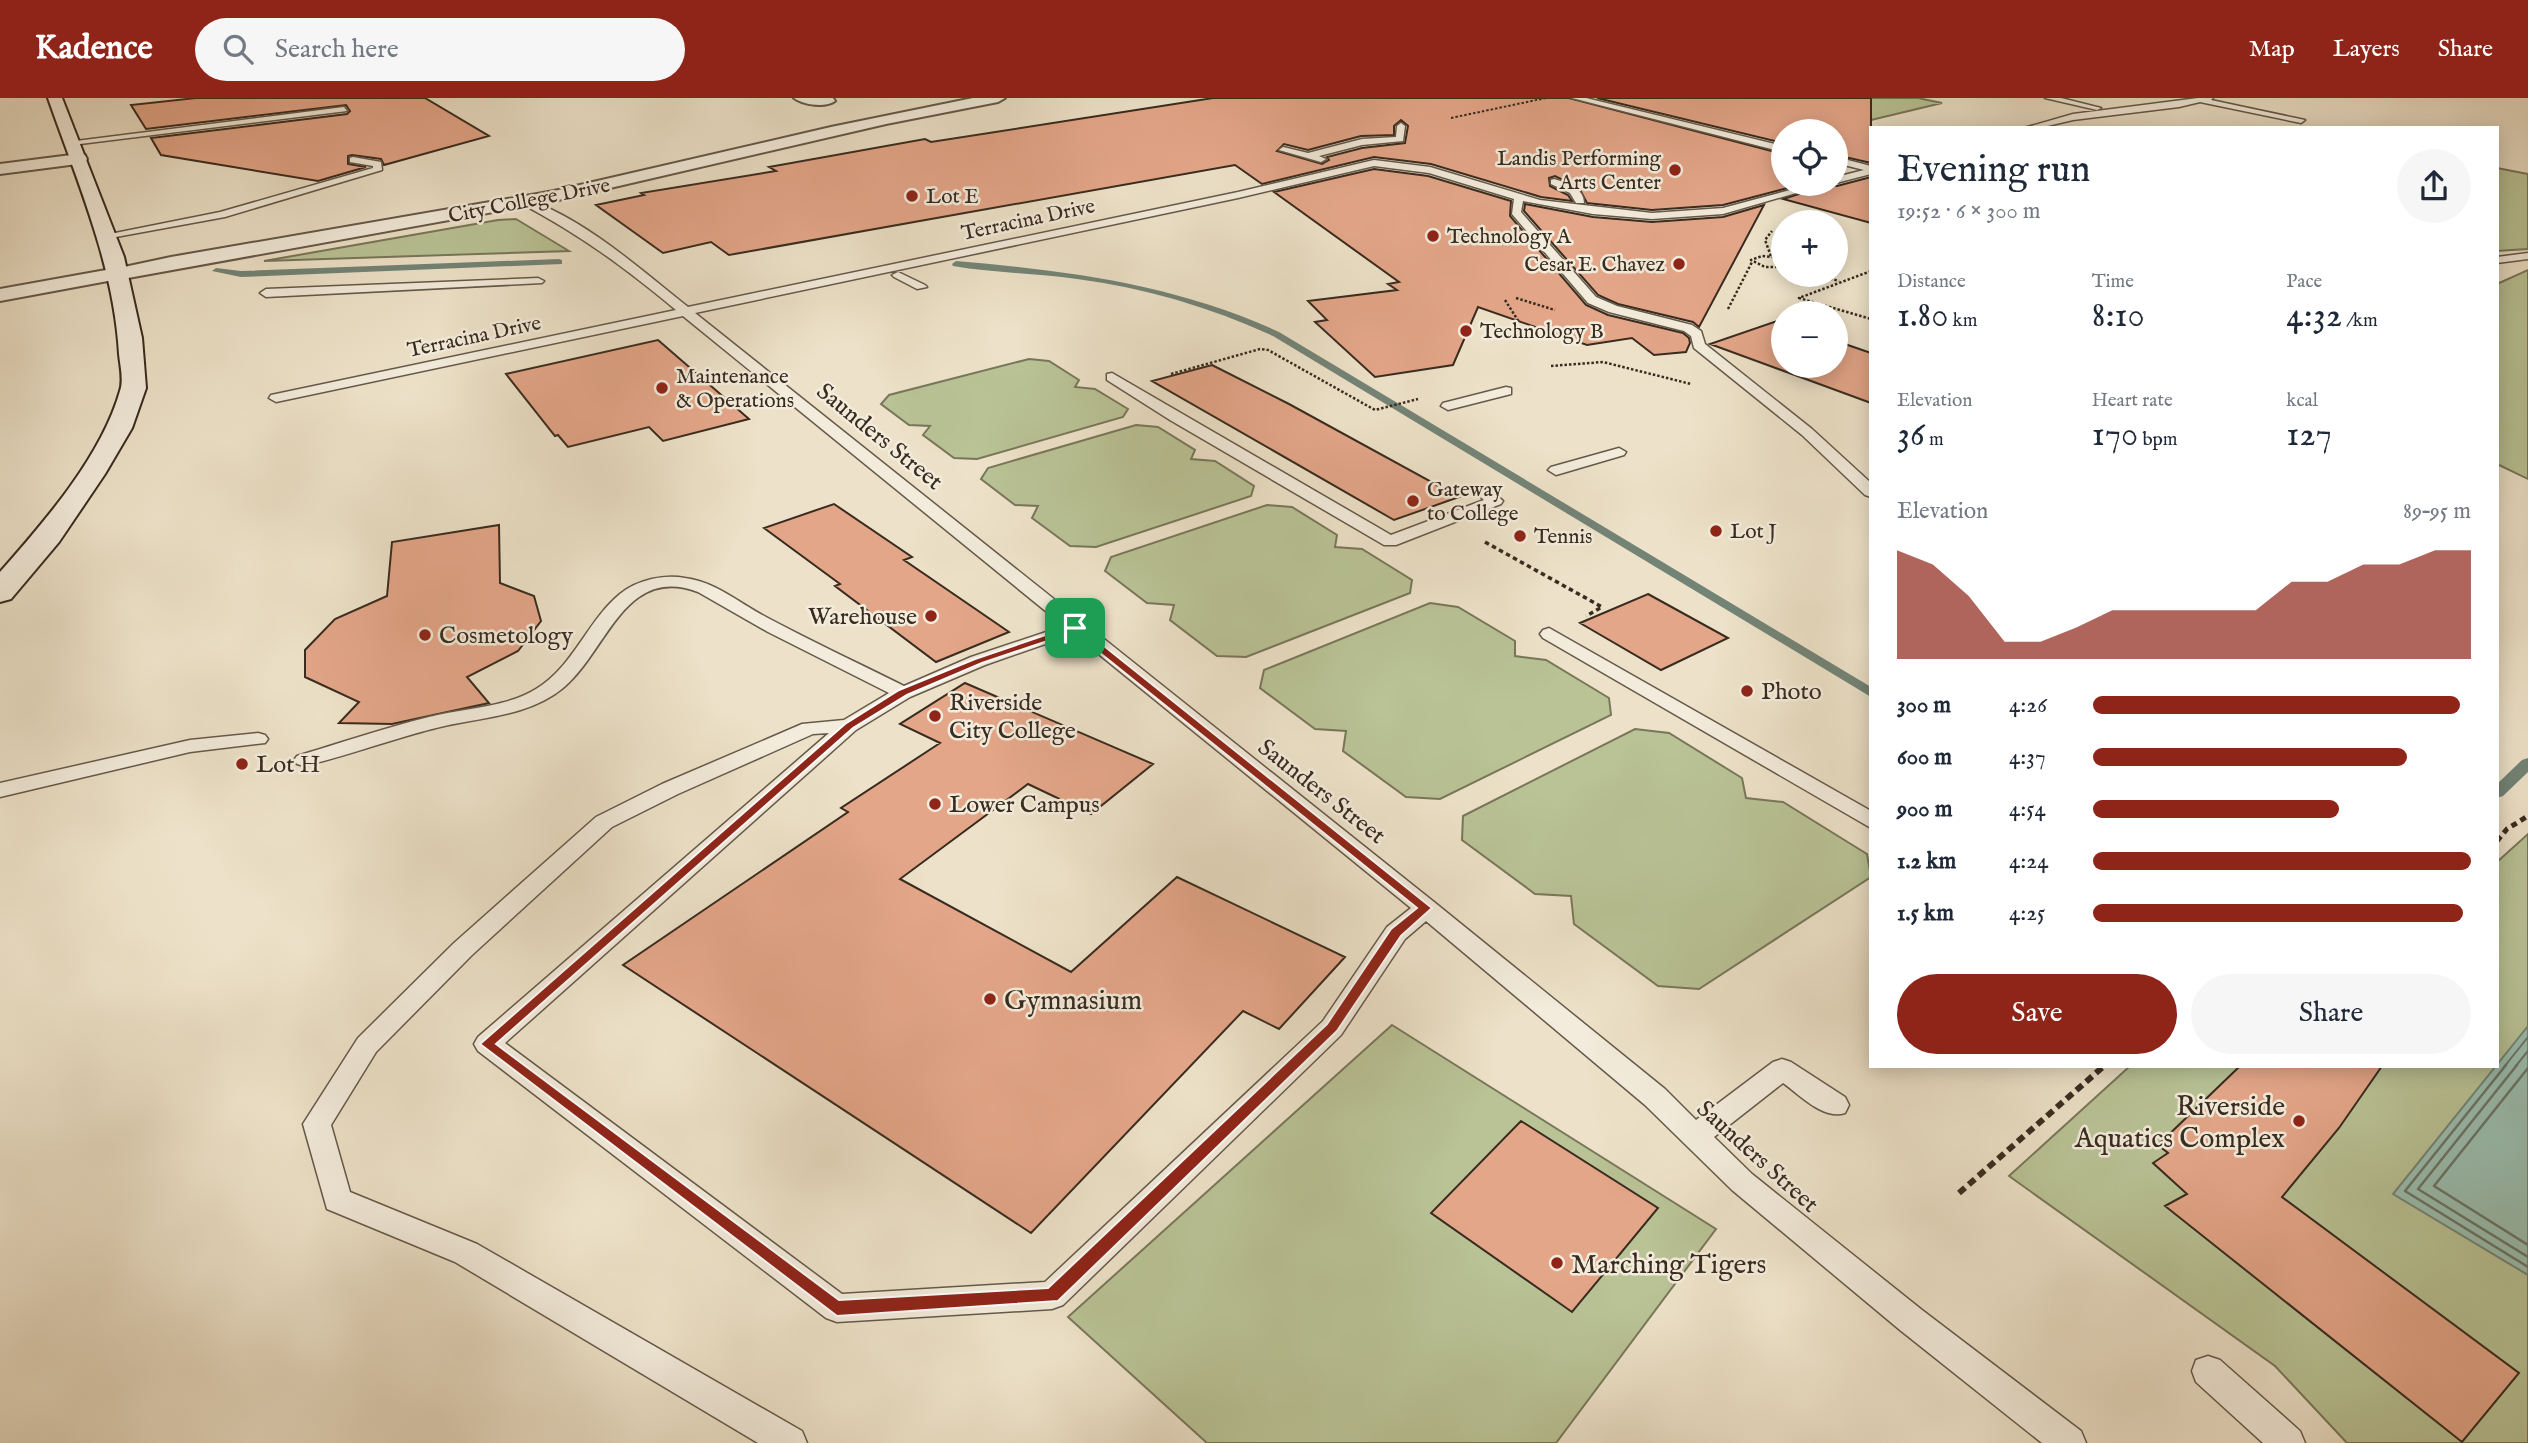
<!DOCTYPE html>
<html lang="en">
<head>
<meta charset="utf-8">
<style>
  body { margin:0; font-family:"IM FELL English",serif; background:#f6f6f7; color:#1f2937; height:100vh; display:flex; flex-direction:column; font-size:26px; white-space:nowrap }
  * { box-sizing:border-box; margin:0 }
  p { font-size:23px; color:#747a83 }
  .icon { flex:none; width:38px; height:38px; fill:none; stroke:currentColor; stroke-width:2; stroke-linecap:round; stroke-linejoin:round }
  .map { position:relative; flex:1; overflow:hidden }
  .sheet { position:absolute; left:1869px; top:28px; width:630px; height:942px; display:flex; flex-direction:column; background:#fff; border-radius:0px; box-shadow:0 4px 18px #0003 }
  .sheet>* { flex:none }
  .tools { position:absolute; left:1771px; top:21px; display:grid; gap:14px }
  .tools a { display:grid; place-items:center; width:77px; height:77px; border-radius:50%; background:#fff; box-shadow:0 4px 18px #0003; font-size:35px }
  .pin { position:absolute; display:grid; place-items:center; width:60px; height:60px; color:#fff; margin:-30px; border-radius:14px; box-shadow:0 4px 10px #0006 }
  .round { display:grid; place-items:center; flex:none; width:74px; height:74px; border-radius:37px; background:#f6f6f7 }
  .summary { display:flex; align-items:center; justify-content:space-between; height:119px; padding:0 28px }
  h1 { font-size:38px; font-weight:600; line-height:52px }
  .stats { display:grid; grid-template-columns:repeat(3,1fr); gap:10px; height:119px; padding:7px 28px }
  .stats div { display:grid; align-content:center }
  .stats b { font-size:35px; font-weight:600 }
  .stats small { font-size:19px; font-weight:400 }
  .stats p { font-size:19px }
  .chart { height:196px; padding:14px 28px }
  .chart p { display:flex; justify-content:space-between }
  .chart svg { width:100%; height:126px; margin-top:7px; fill:#8f2418; opacity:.7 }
  .primary-button { display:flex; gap:14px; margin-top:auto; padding:14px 28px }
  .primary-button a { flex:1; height:80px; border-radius:42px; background:#8f2418; color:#fff; font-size:28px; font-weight:600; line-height:80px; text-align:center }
  .primary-button a+a { background:#f6f6f7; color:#1f2937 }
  ul { padding:0 28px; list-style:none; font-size:23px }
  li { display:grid; grid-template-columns:112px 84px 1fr; align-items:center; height:52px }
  li i { height:18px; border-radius:9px; background:#8f2418 }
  header { display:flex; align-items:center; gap:42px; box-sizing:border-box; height:98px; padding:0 35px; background:#8f2418; color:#fff }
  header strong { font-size:33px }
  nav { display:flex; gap:38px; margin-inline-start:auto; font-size:24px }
  .search { width:490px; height:63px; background:#f6f6f7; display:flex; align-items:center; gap:18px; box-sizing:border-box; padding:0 24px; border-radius:38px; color:#747a83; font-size:26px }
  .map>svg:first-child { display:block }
  .green { fill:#b9c396; stroke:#78775a; stroke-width:2 }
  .water { fill:#9abfb1; stroke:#738477; stroke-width:2 }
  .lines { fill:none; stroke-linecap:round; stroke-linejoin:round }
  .shore-far1 { stroke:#697568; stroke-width:2 }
  .shore { stroke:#697568; stroke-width:2.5 }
  .stream { fill:#738477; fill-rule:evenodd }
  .building { fill:#e4a689; stroke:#382b1f; stroke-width:2; fill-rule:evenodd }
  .service-casing { stroke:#65594a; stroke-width:3 }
  .minor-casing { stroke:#65594a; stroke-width:4 }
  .tertiary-casing { stroke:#65594a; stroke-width:4 }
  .secondary-casing { stroke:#382b1f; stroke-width:4 }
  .path-far4 { stroke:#382b1f; stroke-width:2; stroke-dasharray:2.5 2; stroke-linecap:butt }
  .path-far3 { stroke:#382b1f; stroke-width:2.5; stroke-dasharray:2.5 2; stroke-linecap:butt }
  .path-far2 { stroke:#382b1f; stroke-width:3.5; stroke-dasharray:4.5 3.5; stroke-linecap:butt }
  .path-far1 { stroke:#382b1f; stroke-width:5; stroke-dasharray:6 4.5; stroke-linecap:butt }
  .path { stroke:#382b1f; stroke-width:6; stroke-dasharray:8 5; stroke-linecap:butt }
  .service { fill:#f3ecdc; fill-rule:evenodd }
  .minor { fill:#f3ecdc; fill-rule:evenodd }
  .tertiary { fill:#f3ecdc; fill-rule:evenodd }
  .secondary { fill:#f3ecdc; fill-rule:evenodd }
  .route { fill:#8f2418; stroke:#fff; stroke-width:2; fill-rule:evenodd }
  .poi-dot { fill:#8f2418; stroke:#f3ecdc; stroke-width:2.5 }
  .labels { text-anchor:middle; stroke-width:5; stroke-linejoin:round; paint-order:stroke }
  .far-poi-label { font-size:21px; fill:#382b1f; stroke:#f3ecdc; text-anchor:start }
  .far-street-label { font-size:21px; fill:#382b1f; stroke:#f3ecdc }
  .street-label { font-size:24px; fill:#382b1f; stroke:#f3ecdc }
  .poi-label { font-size:24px; fill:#382b1f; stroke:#f3ecdc; text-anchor:start }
  .near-poi-label { font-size:28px; fill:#382b1f; stroke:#f3ecdc; text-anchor:start }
</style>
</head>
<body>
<header>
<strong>Kadence</strong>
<div class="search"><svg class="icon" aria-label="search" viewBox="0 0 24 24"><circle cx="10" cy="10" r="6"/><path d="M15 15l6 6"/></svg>Search here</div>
<nav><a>Map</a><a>Layers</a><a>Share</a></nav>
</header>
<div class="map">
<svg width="2528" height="1345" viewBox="0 0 2528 1345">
  <rect width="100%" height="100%" fill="#ede2c9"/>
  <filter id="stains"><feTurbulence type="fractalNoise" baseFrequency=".00286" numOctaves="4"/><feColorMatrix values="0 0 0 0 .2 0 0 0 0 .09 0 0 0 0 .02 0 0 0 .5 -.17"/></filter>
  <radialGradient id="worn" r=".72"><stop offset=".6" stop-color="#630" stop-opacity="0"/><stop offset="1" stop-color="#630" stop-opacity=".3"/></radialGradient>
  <!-- green -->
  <path class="green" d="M 1718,0 L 1918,0 L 1942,5 L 1842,29 Z
    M 2497,70 L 2528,76 L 2528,151 L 2497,153 Z
    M 516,121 L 569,153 L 264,163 L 498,122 Z
    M 2528,172 L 2528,381 L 2497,366 L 2497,186 Z
    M 1029,261 L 1049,263 L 1079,282 L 1075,289 L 1095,291 L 1128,311 L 1123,319 L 977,361 L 954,360 L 923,337 L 930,328 L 909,327 L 881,306 L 889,297 Z
    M 1136,327 L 1158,329 L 1195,352 L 1191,361 L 1215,363 L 1254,388 L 1251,398 L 1096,449 L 1070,448 L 1032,420 L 1038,408 L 1015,407 L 981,381 L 988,370 Z
    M 1267,407 L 1292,409 L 1337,437 L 1335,449 L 1362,451 L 1412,482 L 1410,495 L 1246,559 L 1217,558 L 1170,522 L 1174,507 L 1147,505 L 1105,473 L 1111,459 Z
    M 1430,505 L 1458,509 L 1515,543 L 1515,558 L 1546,562 L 1609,600 L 1611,617 L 1440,701 L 1406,699 L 1343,653 L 1346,633 L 1315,631 L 1260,590 L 1264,572 Z
    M 1635,631 L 1669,635 L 1742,680 L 1746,700 L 1783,704 L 1867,756 L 1871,779 L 1699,891 L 1658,888 L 1574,826 L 1571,798 L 1535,796 L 1462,742 L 1463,718 Z
    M 2528,736 L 2528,1345 L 2347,1345 L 2275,1268 L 2009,1078 L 2130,968 L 2497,968 L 2497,764 Z
    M 1392,927 L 1716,1131 L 1556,1345 L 1207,1345 L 1068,1219 Z"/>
  <!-- water -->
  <path class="water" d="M 2528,928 L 2528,1177 L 2393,1096 Z"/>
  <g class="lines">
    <!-- shore-far1 -->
    <path class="shore-far1" d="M 2504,969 L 2528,939
      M 2515,969 L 2528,953"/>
    <!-- shore -->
    <path class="shore" d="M 2506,967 L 2405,1093 L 2528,1169
      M 2517,967 L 2418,1091 L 2528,1159
      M 2528,970 L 2434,1088 L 2528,1147"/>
    <!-- stream -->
    <path class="stream" d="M 559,161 L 562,162 L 562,166 L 241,179 L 212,173 L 216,170 L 241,173 Z
      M 956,163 C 1070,173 1174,186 1279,234 L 1871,589 L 1871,599 L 1273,238 C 1210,209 1145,190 1077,181 C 1036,175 993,175 953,168 L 952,166 Z
      M 2528,660 L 2528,674 L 2503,698 L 2497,700 L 2497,686 L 2522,662 Z"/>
  </g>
  <!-- building -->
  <path class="building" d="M 196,0 L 425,0 L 489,38 L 384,67 L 381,61 L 352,57 L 348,58 L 348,66 L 366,69 L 318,83 L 161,57 L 151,40 L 347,16 L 350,13 L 346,7 L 146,31 L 131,7 Z
    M 1213,0 L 1569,0 L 1783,56 L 1783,86 L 1803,86 L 1723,107 L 1652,112 L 1587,105 L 1579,90 L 1555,78 L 1549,80 L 1550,88 L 1568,97 L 1572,103 L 1541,99 L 1431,66 L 1374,59 L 1262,86 L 1235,67 L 729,157 L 711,144 L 663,155 L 596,107 L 644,97 L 641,95 L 776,73 L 769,69 L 925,41 L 931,44 ZM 1401,22 L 1408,28 L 1405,45 L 1362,50 L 1327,59 L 1329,62 L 1322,66 L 1277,53 L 1284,46 L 1308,52 L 1361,38 L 1394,37 L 1394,28 Z
    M 1597,0 L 1871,0 L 1871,65 L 1836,57 L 1836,33 L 1783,33 L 1783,45 Z
    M 1374,71 L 1428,78 L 1511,103 L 1510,118 L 1586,207 L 1608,217 L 1683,235 L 1689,240 L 1690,245 L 1686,254 L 1654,257 L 1632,240 L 1587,247 L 1478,209 L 1453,267 L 1375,279 L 1315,224 L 1327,222 L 1308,203 L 1397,192 L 1388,186 L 1399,184 L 1274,94 Z
    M 1871,79 L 1871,125 L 1783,101 L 1830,86 L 1837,88 Z
    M 1525,106 L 1593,119 L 1652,124 L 1723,119 L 1764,107 L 1699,229 L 1693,224 L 1618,206 L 1598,197 L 1524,113 Z
    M 1777,223 L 1783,225 L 1783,268 L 1836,268 L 1836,243 L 1871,255 L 1871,305 L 1710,246 Z
    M 658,242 L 749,321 L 663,343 L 649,329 L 568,349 L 558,337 L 555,338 L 506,276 Z
    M 1212,267 L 1289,306 L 1459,399 L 1394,422 L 1152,283 Z
    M 834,406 L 912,459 L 904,462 L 1009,534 L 936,564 L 835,488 L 840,486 L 764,430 Z
    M 499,427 L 500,485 L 534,498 L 541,523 L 518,553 L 467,579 L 489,605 L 392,626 L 339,625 L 359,604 L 305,579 L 305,552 L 335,521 L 387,498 L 392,444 Z
    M 1648,496 L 1728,540 L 1661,572 L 1580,525 Z
    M 965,585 L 1153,666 L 1091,716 L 1028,686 L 900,781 L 1071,874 L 1177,779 L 1345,859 L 1279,931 L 1243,913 L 1031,1135 L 623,867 L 848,714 L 841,710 L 940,645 L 900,626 Z
    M 2240,968 L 2382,968 L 2339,1030 L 2282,1099 L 2519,1275 L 2462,1344 L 2165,1108 L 2187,1096 L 2153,1065 L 2168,1055 L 2158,1047 Z
    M 1521,1023 L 1658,1110 L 1572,1214 L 1431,1115 Z"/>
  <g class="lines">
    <!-- service casing -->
    <g class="service-casing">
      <path id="service" d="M 1572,0 L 1586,0 L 1783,48 L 1783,54 Z
        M 2045,0 L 2061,0 L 2101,10 L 2097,12 Z
        M 2198,0 L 2213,0 L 2211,2 L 2305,22 L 2301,25 L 2200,4 L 2179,9 L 2073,22 L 2039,30 L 2024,30 L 2073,16 Z
        M 344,9 L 347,13 L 72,47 L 68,44 Z
        M 1401,25 L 1405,28 L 1403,43 L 1362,47 L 1319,58 L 1326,61 L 1321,64 L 1279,52 L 1283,49 L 1308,55 L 1362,41 L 1396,39 L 1397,28 Z
        M 353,59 L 381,64 L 382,72 L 225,119 L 105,141 L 100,138 L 220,114 L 373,70 L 373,68 L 350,64 L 350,60 Z
        M 1836,59 L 1871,68 L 1871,76 L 1836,85 L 1836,79 L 1864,72 L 1836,65 Z
        M 1374,62 L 1430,69 L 1540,102 L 1652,115 L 1723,110 L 1812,86 L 1827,86 L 1723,116 L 1652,121 L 1593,116 L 1523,103 L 1521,114 L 1596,199 L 1617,208 L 1692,227 L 1701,233 L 1705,246 L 1812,331 L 1871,385 L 1871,399 L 1865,397 L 1802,337 L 1694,250 L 1691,238 L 1684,233 L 1609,214 L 1588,205 L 1512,116 L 1514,101 L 1429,75 L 1374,68 L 1238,100 L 695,215 L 1434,804 L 1665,991 L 1696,1022 L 1773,964 L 1782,961 L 1791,964 L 1845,999 L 1849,1007 L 1845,1015 C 1823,1022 1800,997 1783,985 L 1714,1039 L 1752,1076 L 1922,1212 L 2081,1333 L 2086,1345 L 2042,1345 L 1900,1232 L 1732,1092 L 1645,1007 L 1426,823 L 1405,841 L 1341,937 L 1063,1207 L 1052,1211 L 837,1224 L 826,1220 L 478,953 L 474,946 L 478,939 L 829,635 L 813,636 L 678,696 L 612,729 L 472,857 L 376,954 L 331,1027 L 350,1094 L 477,1146 L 802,1333 L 807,1345 L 758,1345 L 455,1164 L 327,1111 L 303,1026 L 358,940 L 454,845 L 596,719 L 662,686 L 802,626 L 844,622 L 889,595 L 768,534 L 698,494 C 624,466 607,554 563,590 C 527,620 475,619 432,631 C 389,642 347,658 304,668 L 297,666 L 294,662 L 297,658 C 341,645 384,630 429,619 C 464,610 505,610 536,591 C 574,568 587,523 620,496 C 637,482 664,476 685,480 C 716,484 739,505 766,519 C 811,543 858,565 904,588 L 971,559 L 1064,528 L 683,218 L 276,304 L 269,300 L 271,297 L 676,212 C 624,169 582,138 522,106 L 522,102 L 526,101 C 585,121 640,171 688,209 L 1238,94 ZM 1074,536 L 1411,810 L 1387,829 L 1323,923 L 1045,1184 L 842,1196 L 505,945 L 856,632 L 910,599 L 985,567 Z
        M 1554,81 C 1567,85 1584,90 1584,105 L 1576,105 L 1570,95 L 1551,86 L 1551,82 Z
        M 2528,155 L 2528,161 L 2497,165 L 2497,159 Z
        M 898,174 L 925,187 L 927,189 L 917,191 L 894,179 L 892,177 Z
        M 538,180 L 544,183 L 542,185 L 266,199 L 260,195 L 266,191 Z
        M 1112,275 L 1391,437 L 1484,402 L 1473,392 L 1475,389 L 1487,389 L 1503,403 L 1501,406 L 1396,447 L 1384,447 L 1170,322 L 1107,282 L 1107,276 Z
        M 1506,289 L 1511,290 L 1511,296 L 1448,312 L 1441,308 L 1443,305 Z
        M 1619,350 L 1626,354 L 1624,357 L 1556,377 L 1548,372 L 1551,369 Z
        M 1549,530 L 1871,713 L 1871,730 L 1543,540 L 1540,536 L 1543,532 Z
        M 258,635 L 265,637 L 268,641 L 265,645 L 190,654 L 0,699 L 0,685 L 190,642 Z
        M 2208,1258 L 2220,1262 L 2300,1333 L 2305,1345 L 2263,1345 L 2196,1284 L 2192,1273 L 2196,1262 Z"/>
    </g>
    <!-- minor casing -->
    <g class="minor-casing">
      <path id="minor" d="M 794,0 L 833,0 L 835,3 C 826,10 803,7 794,0 Z
        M 79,56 L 85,57 L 87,61 L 85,65 L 0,76 L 0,66 Z
        M 117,170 L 124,172 L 127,176 L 124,180 L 0,203 L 0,191 Z"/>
    </g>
    <!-- tertiary casing -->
    <g class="tertiary-casing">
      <path id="tertiary" d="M 973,0 L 1005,0 L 998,4 L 886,26 L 554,103 L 117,182 L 110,180 L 107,176 L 110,172 L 171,159 L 554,93 L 831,29 Z"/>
    </g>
    <!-- secondary casing -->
    <g class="secondary-casing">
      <path id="secondary" d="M 48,0 L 62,0 L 124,159 L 142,240 L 146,290 L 132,330 L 105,376 L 59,444 L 11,501 L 0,504 L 0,474 C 45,423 101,359 120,293 C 124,282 120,267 119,256 C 114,167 77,83 48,0 Z"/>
    </g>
    <!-- path-far4 -->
    <path class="path-far4" d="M 1451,20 L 1546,0"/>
    <!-- path-far3 -->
    <path class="path-far3" d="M 1771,158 L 1765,142 L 1772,133
      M 1783,160 L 1762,158 L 1751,162 L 1765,169 L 1783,169
      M 1871,173 L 1799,200 L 1871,221
      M 1817,177 L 1839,183
      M 1516,200 L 1555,212
      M 1505,202 L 1519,224
      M 1728,211 L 1752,164
      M 1551,268 L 1603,264 L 1691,286
      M 1171,276 L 1260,251 L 1268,252 L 1375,312 L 1418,301"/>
    <!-- path-far2 -->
    <path class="path-far2" d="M 1485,444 L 1602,509 L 1586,518"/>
    <!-- path-far1 -->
    <path class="path-far1" d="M 2497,743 L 2507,731 L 2528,718"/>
    <!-- path -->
    <path class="path" d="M 1959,1095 L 2104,968"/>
    <!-- service -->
    <use href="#service" class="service"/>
    <!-- minor -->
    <use href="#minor" class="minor"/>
    <!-- tertiary -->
    <use href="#tertiary" class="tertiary"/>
    <!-- secondary -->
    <use href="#secondary" class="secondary"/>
  </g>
  <!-- route -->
  <path class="route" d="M 1072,528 L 1079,528 L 1432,810 L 1401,838 L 1337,933 L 1058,1203 L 837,1218 L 480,946 L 845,626 L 899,592 L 975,561 ZM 1074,534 L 1417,810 L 1391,831 L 1327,926 L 1048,1190 L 839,1202 L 496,946 L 853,630 L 907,597 L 982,565 Z"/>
  <!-- markers -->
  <g class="poi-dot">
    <circle cx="1675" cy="72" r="7"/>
    <circle cx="912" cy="98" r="7"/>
    <circle cx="1433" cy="138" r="7"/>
    <circle cx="1679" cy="166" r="7"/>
    <circle cx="1466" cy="233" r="7"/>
    <circle cx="662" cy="290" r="7"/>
    <circle cx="1413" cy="403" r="7"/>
    <circle cx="1716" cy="433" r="7"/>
    <circle cx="1520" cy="438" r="7"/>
    <circle cx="931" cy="518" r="7"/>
    <circle cx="425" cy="537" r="7"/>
    <circle cx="1747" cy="593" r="7"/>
    <circle cx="935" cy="618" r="7"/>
    <circle cx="242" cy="666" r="7"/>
    <circle cx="935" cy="706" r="7"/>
    <circle cx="990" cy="901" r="7"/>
    <circle cx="2299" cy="1023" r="7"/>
    <circle cx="1557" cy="1165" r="7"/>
  </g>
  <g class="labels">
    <!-- far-poi labels -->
    <g class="far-poi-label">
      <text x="1661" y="67" text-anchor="end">Landis Performing<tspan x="1661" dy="24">Arts Center</tspan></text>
      <text x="926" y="105">Lot E</text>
      <text x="1447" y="145">Technology A</text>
      <text x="1665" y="173" text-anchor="end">Cesar E. Chavez</text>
      <text x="1480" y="240">Technology B</text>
      <text x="676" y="285">Maintenance<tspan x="676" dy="24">&amp; Operations</tspan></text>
      <text x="1427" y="398">Gateway<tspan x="1427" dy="24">to College</tspan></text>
      <text x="1730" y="440">Lot J</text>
      <text x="1534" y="445">Tennis</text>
    </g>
    <!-- far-street labels -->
    <g class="far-street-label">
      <text transform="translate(529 102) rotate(-11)" y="7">City College Drive</text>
      <text transform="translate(1028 121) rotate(-12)" y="7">Terracina Drive</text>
      <text transform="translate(474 238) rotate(-12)" y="7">Terracina Drive</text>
    </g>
    <!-- street labels -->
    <g class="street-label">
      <text transform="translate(880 338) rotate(39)" y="8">Saunders Street</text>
      <text transform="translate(1322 693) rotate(38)" y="8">Saunders Street</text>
      <text transform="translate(1758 1058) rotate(42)" y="8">Saunders Street</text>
    </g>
    <!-- poi labels -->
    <g class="poi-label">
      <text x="917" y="526" text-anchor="end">Warehouse</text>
      <text x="439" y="545">Cosmetology</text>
      <text x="1761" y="601">Photo</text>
      <text x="949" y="612">Riverside<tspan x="949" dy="28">City College</tspan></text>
      <text x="256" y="674">Lot H</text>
      <text x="949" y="714">Lower Campus</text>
    </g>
    <!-- near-poi labels -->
    <g class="near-poi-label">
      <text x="1004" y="911">Gymnasium</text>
      <text x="2285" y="1017" text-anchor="end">Riverside<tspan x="2285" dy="32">Aquatics Complex</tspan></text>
      <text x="1571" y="1175">Marching Tigers</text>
    </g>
  </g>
  <rect width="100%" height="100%" filter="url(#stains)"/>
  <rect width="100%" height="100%" fill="url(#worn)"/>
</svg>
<div class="tools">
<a><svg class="icon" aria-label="locate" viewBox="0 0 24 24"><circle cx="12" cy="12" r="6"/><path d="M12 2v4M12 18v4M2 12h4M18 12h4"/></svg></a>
<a>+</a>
<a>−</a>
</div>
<div class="pin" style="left:1075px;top:530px;background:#1e9e55"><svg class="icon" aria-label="arrive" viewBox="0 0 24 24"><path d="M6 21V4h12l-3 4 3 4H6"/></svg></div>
<section class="sheet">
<div class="summary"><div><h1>Evening run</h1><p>19:52 · 6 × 300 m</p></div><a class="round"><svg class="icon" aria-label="share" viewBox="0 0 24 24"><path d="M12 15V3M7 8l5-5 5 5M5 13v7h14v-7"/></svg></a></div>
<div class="stats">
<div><p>Distance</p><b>1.80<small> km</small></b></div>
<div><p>Time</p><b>8:10</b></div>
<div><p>Pace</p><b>4:32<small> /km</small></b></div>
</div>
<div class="stats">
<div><p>Elevation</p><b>36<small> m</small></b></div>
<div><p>Heart rate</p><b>170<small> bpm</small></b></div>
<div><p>kcal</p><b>127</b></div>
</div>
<div class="chart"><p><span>Elevation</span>89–95 m</p>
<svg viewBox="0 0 160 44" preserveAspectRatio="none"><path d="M0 44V6L10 11L20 22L30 38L40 38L50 33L60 27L70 27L80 27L90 27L100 27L110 17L120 17L130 11L140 11L150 6L160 6V44z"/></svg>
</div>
<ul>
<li><b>300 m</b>4:26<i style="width:97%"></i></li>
<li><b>600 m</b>4:37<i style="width:83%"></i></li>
<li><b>900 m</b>4:54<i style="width:65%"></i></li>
<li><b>1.2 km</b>4:24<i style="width:100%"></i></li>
<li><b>1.5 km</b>4:25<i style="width:98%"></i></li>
</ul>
<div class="primary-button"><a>Save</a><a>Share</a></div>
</section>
</div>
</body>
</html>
